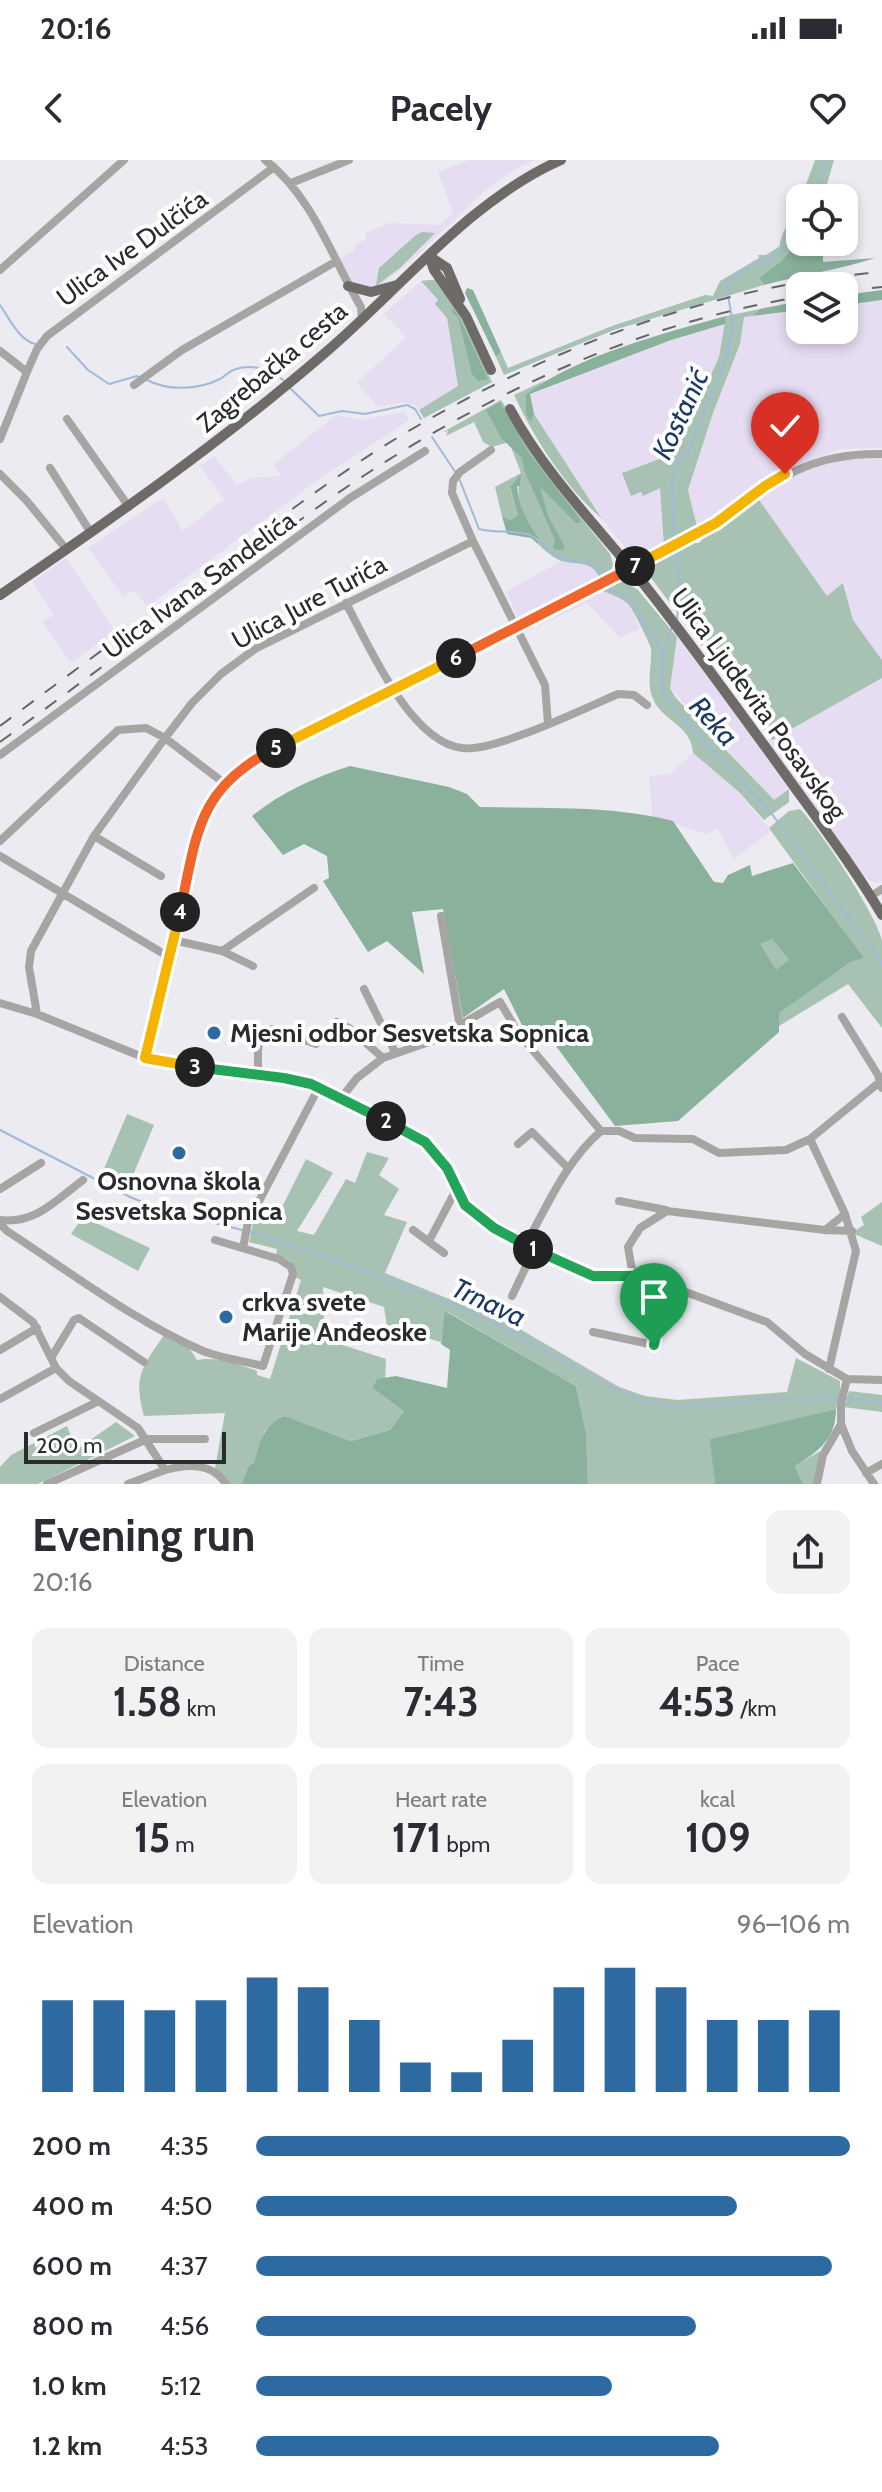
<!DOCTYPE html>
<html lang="en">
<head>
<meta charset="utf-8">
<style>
  body { margin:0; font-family:Cabin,sans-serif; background:#f2f2f3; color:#2b2b33; height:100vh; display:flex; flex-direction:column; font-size:30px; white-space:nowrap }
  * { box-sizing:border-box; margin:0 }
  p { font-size:26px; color:#7c7c81 }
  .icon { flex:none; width:44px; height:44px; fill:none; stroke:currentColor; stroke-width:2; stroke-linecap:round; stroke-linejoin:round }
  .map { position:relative; height:1324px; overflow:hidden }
  .details { display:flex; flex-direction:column; background:#fff; flex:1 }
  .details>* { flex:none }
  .fabs { position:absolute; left:786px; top:24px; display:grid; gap:16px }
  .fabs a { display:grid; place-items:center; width:72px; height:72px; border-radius:16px; background:#fff; box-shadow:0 4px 12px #0003; font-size:40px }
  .scale { position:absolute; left:24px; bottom:20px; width:202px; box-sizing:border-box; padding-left:8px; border:4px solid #2a2b2d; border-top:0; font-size:22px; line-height:28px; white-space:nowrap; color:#2a2b2d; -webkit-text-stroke:6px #fff; paint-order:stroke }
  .pin { position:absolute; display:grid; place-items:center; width:68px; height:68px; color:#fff; margin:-82px -34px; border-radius:50% 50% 50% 0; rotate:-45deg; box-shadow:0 0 8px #0007 }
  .pin .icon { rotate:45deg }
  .km { position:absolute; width:40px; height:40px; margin:-20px; border-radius:50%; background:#222; color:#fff; font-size:22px; line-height:40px; text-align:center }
  .round { display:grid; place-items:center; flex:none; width:84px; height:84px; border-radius:16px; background:#f2f2f3 }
  .head { display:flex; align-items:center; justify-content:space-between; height:136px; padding:0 32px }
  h1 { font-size:44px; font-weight:700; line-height:60px }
  .figures { display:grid; grid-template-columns:repeat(3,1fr); gap:12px; height:136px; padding:8px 32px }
  .figures div { display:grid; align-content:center; border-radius:16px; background:#f2f2f3; text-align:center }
  .figures b { font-size:40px; font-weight:700 }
  .figures small { font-size:22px; font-weight:400 }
  .figures p { font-size:22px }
  .chart { height:224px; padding:16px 32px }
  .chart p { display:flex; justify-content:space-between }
  .chart svg { width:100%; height:144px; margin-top:8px; stroke:#2d6aa1; stroke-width:6 }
  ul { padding:0 32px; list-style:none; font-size:26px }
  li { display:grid; grid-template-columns:128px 96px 1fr; align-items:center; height:60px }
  li i { height:20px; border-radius:10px; background:#2d6aa1 }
  .status { display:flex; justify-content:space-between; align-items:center; height:56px; padding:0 40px; background:#fff; direction:ltr }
  .status svg { height:22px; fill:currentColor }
  header { display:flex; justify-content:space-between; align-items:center; height:104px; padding:0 32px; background:#fff; font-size:36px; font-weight:700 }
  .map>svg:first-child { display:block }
  .commercial { fill:#e7ddf2 }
  .green { fill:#a7c2b2 }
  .forest { fill:#8ab19c; fill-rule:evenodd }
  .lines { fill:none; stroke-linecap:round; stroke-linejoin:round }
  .stream { stroke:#a2b9d9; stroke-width:2 }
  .minor { stroke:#a7a5a3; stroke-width:8 }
  .major { stroke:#6e6a68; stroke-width:10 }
  .rail { stroke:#666669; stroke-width:2; stroke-dasharray:14 14; stroke-linecap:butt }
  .split-1-casing { stroke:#fff; stroke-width:16 }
  .split-2-casing { stroke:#fff; stroke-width:16 }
  .split-3-casing { stroke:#fff; stroke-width:16 }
  .split-4-casing { stroke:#fff; stroke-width:16 }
  .split-5-casing { stroke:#fff; stroke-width:16 }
  .split-6-casing { stroke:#fff; stroke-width:16 }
  .split-7-casing { stroke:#fff; stroke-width:16 }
  .split-8-casing { stroke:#fff; stroke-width:16 }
  .split-1 { stroke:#22a559; stroke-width:10 }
  .split-2 { stroke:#22a559; stroke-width:10 }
  .split-3 { stroke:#22a559; stroke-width:10 }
  .split-4 { stroke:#f5b400; stroke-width:10 }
  .split-5 { stroke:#f0652b; stroke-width:10 }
  .split-6 { stroke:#f5b400; stroke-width:10 }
  .split-7 { stroke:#f0652b; stroke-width:10 }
  .split-8 { stroke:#f5b400; stroke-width:10 }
  .poi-dot { fill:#2d6aa1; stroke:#fff; stroke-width:3 }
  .labels { text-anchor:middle; stroke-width:8; stroke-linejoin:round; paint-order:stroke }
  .street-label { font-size:26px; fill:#2a2b2d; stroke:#fff }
  .poi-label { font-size:26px; font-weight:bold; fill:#2a2b2d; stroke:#fff; text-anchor:start }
  .water-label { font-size:28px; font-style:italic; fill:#1a3963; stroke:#fff }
</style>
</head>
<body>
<div class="status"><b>20:16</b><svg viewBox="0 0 49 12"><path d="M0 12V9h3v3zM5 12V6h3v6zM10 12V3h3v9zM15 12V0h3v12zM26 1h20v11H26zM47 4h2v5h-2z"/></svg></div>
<header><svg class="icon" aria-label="back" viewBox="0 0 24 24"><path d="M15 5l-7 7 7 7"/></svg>Pacely<svg class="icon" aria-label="heart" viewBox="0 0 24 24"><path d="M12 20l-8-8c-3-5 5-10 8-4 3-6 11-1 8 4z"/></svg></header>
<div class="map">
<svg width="882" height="1324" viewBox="0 0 882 1324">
  <rect width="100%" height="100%" fill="#ebebf1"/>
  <!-- commercial -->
  <path class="commercial" d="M 469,0 L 536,0 L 514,10 L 486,30 L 411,101 L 379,127 L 373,129 L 353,125 L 337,100 L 355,90 L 354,86 L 366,79 L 365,73 L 388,63 L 440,65 L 453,52 L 438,12 Z
    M 421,121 L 439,140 L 435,144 L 447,158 L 458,227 L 419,250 L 414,245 L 404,242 L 378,247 L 357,223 L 406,177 L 384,154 Z
    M 882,140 L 882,288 L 841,289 L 777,312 L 697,367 L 688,330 L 713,253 L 740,184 L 744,157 L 800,150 L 800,170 L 844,170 L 844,145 Z
    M 725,164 L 719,197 L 679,285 L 667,296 L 622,313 L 643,335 L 660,328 L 662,334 L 664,386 L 641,392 L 639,396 L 632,396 L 602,359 L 546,275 L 534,254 L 529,235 L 671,180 Z
    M 404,252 L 410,260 L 322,317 L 147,447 L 134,430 L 124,437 L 88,388 L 158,341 L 164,339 L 183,371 L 224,339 L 200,306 L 214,296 L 237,325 L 252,318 L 281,316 L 273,305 L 336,255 L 362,260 Z
    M 882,297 L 882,500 L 853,460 L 844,424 L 827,436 L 757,337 L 780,320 L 843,298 Z
    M 66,398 L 115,471 L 71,503 L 42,462 L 54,455 L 32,422 Z
    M 561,401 L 590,405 L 595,409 L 602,430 L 628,443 L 640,469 L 620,478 L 587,443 L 525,472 L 506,432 Z
    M 677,477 L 739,558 L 789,629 L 774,641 L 670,528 Z
    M 882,518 L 882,721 L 876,723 L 861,716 L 833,671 L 807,640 L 766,583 Z
    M 693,593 L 739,632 L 771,671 L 734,699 L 717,668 L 706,674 L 652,656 L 649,616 L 670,614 Z"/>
  <!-- green -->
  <path class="green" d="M 815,0 L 834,0 L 823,38 L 801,38 Z
    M 800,40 L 800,81 L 781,101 L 759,118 L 764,125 L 614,170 L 504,215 L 496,197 L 501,192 L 508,208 L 612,166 L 705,135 L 713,136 L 720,121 L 759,98 L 758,95 L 766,95 L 780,86 C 779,76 795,52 800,40 Z
    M 422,72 L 435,73 L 401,107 L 376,126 L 379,108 L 416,75 Z
    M 429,120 L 437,120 L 455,145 L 492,222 L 424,258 L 419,250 L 458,226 L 447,158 L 435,144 L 438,140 L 421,121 Z
    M 760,149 L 752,156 L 744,157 L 740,184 L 713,253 L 688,330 L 697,367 L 664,386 L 660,328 L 643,336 L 641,332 L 631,336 L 622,313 L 667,296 L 679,285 L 719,197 L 726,156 Z
    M 546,220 L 526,234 L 531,262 L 534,254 L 602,359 C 563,324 536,281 514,235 Z
    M 501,240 L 556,326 L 610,394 L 613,404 L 611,411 L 599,417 C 591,399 574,406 559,400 C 551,396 544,390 538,384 L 539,378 C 525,359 513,339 521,315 L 510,328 L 518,355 L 510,360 L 502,356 L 495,327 L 521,313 L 509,282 L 492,287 L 483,282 L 474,262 L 446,276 L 448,271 L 443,272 Z
    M 757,337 L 827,436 L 843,423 L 853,460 L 882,500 L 882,518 L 772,580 L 646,411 L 648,404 L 688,383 L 699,383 L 711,370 Z
    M 618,418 L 638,430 L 677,477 L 670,528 L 676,538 L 774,640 L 789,629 L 789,642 L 764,660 L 739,632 L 693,593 C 691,564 663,562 653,539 C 646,524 652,505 651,489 C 650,483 633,450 629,445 C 623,438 609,434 601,430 L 601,427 Z
    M 800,649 C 819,668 878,757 882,781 C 882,805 882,843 882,868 L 848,824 L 779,866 L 778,853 L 851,802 L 863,798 L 769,668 L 789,651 Z
    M 772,779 L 789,800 L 776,811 L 759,784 Z
    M 127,954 L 154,965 L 131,1020 L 104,1009 Z
    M 367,992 L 389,998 L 379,1015 L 399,1029 L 384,1055 L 407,1062 L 385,1113 L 513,1165 L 619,1227 L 645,1236 L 677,1240 L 787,1232 L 796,1198 L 840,1221 L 840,1233 L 836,1249 L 711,1279 L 715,1324 L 588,1324 L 586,1273 L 576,1226 L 446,1151 L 441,1182 L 387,1167 L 384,1147 L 323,1127 L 324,1179 L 386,1199 L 385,1220 L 404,1251 L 390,1270 L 351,1281 L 283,1256 L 265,1271 L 254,1303 L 242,1324 L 231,1324 L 215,1308 L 225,1253 L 144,1256 C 133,1216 142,1207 164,1175 L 190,1189 L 197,1200 C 216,1196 239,1204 257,1211 L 257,1215 L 270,1219 L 301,1120 L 295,1117 C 294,1102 290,1099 276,1095 L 277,1089 L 249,1082 L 255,1053 L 276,1059 L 306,999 L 333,1013 L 297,1071 L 314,1075 L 346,1019 L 355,1023 Z
    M 882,1042 L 882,1086 L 854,1074 L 854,1071 L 864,1065 L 861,1057 Z
    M 83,1057 L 150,1088 L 138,1111 L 71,1074 Z
    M 849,1231 L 882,1235 L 882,1252 L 844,1247 Z
    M 116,1262 L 135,1276 L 38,1324 L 0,1324 L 0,1307 L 11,1295 L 67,1266 L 76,1290 Z
    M 820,1291 L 814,1324 L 803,1324 L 795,1306 Z"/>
  <!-- forest -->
  <path class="forest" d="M 800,81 L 823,82 L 823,102 L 875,98 C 838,110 801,115 764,125 L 759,118 L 781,101 Z
    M 467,128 L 473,130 L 501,192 L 496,197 L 465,133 Z
    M 882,130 L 882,140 L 844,145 L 844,135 Z
    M 800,141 L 800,150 L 752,156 L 760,149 Z
    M 452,147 L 459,157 L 488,219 L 478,221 L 472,214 L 458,157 L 453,154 Z
    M 726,156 L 725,164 L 671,180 L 530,234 L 534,254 L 531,262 L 526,254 L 526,234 C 577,196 664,173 726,156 Z
    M 500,242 L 529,293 L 580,359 L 580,363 L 576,363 L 540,327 L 548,356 L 565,387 L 562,391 L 553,388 L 555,380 L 524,310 L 522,298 L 502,279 L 486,250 Z
    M 521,314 L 520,326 L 517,326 C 519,347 527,362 539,378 L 538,384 L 531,378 L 507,374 L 502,356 L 510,360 L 518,355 L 510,327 Z
    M 350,606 L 449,627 L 467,634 L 480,647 C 543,649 611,645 673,661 L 714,722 L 723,723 L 728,715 L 750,705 L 752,716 L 793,703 L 864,798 L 851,802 L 779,853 L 779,872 L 678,961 L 615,966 L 556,886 L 535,878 L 522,865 L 504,829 L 463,858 L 443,749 L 412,752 L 424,814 L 387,781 L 368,792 L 323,721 L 329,718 L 327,696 L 304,684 L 283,695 L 252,656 C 280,633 315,617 350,606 ZM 772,779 L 789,800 L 776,810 L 760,784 Z
    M 445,1151 L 576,1226 L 586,1273 L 588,1324 L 242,1324 L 249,1306 L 254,1303 C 261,1281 262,1267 284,1256 L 351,1281 L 390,1270 L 404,1251 L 373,1228 L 377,1219 L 396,1216 L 447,1228 L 450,1190 L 441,1184 Z
    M 836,1249 C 836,1279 818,1292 795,1306 L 803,1324 L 715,1324 L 710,1279 Z"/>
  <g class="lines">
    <!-- stream -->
    <path class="stream" d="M 813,38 L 826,0
      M 0,145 C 9,158 19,180 35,184
      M 67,187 L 88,210 L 109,224 L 137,216 L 141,218
      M 147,220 C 168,231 198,230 220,219 C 225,216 229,211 236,209 C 251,204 272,209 283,220
      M 290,228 L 319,256 L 342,251 L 365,254 L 407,245 L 415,249 L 421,259
      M 432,277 L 456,313
      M 459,318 L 479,369 C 496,374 514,369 530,375 C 541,379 547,393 560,397 C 572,402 585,401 597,407 L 604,420
      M 675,382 L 672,321 L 676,307 L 687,294 L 725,203 L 733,163 L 726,125 C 745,101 785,102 800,69
      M 676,388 L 679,444 L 677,458
      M 607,425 L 613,431 L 634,441 L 642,461 L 662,492 L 661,528 L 672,547 L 769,650 L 882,803
      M 663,491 L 672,467
      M 0,970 L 130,1037 L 160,1049 L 242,1070
      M 248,1071 L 326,1097 L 465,1150 L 514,1173 L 605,1225 L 646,1242 L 688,1248 L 759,1240 L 840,1238
      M 847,1238 L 882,1243"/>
    <!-- minor -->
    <path class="minor" d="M 265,0 C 312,35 332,98 361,147 L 362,159
      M 291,23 L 349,0
      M 0,110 L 124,0
      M 0,191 L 27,212 L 0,279
      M 27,212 L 37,189 L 47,176 L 274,7
      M 134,225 L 182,190 L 335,102
      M 67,259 L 129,347
      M 491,290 L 460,312 L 453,321 L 452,333 L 473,381 L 545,525 L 548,564
      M 50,308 L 91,373
      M 0,314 L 26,340 L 67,390
      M 346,443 C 368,484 410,582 462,588 C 493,593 585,548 618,534 L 634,535 L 647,545
      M 0,595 L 350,338 L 425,291
      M 94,676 L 161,716
      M 0,681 L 118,570 L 146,568 L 165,578 L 224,623
      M 0,696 L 169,797
      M 871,736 L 882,729
      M 441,756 L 460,867
      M 173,780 L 222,791 L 253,806
      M 222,791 L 314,728
      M 364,829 L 395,892
      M 0,843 L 37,854 L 145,898 L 190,907 L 284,918 L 319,927 L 425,982 L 447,1008 L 465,1045 L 494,1068 L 525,1086 L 581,1113 L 607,1118 L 633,1116 L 664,1124 L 767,1162 L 805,1194 L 847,1219 L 882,1220
      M 37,854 L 29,807 L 31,791 L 94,676 L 165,578 L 192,543 L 221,514 L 255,489 L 473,381
      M 842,857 L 878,915 L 882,928
      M 337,862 L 349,868 L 383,898
      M 145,898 L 200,664 C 212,636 229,619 253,600 C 396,528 539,455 681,382 C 758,343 785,292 882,294
      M 258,915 C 259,900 253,871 273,869 L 316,884
      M 342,937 L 357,918 L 383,898 L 432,881 L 500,842 L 519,874 L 601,971
      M 810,979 L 845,1054 L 856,1091 L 829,1209
      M 518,984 L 532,972 L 568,1008
      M 0,1029 L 41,1003
      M 619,1041 L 666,1050
      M 0,1060 C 36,1064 55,1041 83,1020
      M 0,1064 L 7,1071 C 70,1112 134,1161 203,1191 C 221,1198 244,1201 263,1206 L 293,1114 L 291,1107 L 279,1099 L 215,1080
      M 413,1070 L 444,1093
      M 825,1070 L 845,1054
      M 429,1081 L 457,1028
      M 525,1086 C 547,1046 566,1001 601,971 L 619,971 L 635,978 L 693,979 L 719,993 L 786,990 L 810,979 L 882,920
      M 243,1088 L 248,1062 L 319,927
      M 633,1116 L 628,1087 L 640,1068 L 667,1051 L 825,1070 L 852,1071
      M 512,1136 L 534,1090
      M 0,1137 L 33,1162 L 56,1208 L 69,1221 L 138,1268 L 165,1310 C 187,1304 212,1302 226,1324
      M 593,1172 L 654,1185 L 664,1124
      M 0,1190 L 37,1168
      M 51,1198 L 74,1160 L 79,1158 L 144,1202
      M 0,1239 L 56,1208
      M 841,1264 L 852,1291 L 874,1324
      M 34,1273 L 97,1242
      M 866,1313 L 882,1304
      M 47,1324 L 147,1279 L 205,1279
      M 128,1324 L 165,1310
      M 817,1324 L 823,1295 L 841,1264 L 841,1243 L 847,1219"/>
    <!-- major -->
    <path class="major" d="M 429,96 L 434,110 L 466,156 L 491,210
      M 429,96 L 447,108 L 460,139
      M 348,126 L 371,132 L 397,125
      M 510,249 C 544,312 594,363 639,418 C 690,482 737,548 785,614 C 818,660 853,706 882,755
      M 0,435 C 113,358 223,281 326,192 C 401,128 470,40 561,0"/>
    <!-- rail -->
    <path class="rail" d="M 844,131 L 882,127
      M 0,566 C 76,509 153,453 229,396 C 291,350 352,303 419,265 C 560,184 719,125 882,112
      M 0,582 C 70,531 139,479 209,428 C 263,388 315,347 371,311 C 499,228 649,161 800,137"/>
  </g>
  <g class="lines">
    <!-- split-1 casing -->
    <g class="split-1-casing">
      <path id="split-1" d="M 533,1089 L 593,1116 L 633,1116 L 664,1124 L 654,1185"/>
    </g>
    <!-- split-2 casing -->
    <g class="split-2-casing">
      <path id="split-2" d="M 386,961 L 425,982 L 447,1008 L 465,1045 L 494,1068 L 533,1089"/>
    </g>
    <!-- split-3 casing -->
    <g class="split-3-casing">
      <path id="split-3" d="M 195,907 L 284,918 L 311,924 L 386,961"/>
    </g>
    <!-- split-4 casing -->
    <g class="split-4-casing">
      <path id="split-4" d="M 180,752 L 145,898 L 195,907"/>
    </g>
    <!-- split-5 casing -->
    <g class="split-5-casing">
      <path id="split-5" d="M 180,752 C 197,673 197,628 276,588"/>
    </g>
    <!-- split-6 casing -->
    <g class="split-6-casing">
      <path id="split-6" d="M 276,588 L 456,498"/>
    </g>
    <!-- split-7 casing -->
    <g class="split-7-casing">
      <path id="split-7" d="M 456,498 L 635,406"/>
    </g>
    <!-- split-8 casing -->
    <g class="split-8-casing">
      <path id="split-8" d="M 635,406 L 716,363 L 765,326 L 785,314"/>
    </g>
    <!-- split-1 -->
    <use href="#split-1" class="split-1"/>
    <!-- split-2 -->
    <use href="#split-2" class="split-2"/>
    <!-- split-3 -->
    <use href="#split-3" class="split-3"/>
    <!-- split-4 -->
    <use href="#split-4" class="split-4"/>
    <!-- split-5 -->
    <use href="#split-5" class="split-5"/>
    <!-- split-6 -->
    <use href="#split-6" class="split-6"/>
    <!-- split-7 -->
    <use href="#split-7" class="split-7"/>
    <!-- split-8 -->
    <use href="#split-8" class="split-8"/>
  </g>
  <!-- markers -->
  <g class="poi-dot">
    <circle cx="214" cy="873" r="8"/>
    <circle cx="179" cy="993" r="8"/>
    <circle cx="226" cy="1157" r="8"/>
  </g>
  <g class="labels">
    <!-- street labels -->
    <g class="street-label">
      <text transform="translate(132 88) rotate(-36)" y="9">Ulica Ive Dulčića</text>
      <text transform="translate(272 207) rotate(-40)" y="9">Zagrebačka cesta</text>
      <text transform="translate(199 425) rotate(-36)" y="9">Ulica Ivana Sandelića</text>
      <text transform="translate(309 442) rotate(-28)" y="9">Ulica Jure Turića</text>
      <text transform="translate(759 544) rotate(54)" y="9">Ulica Ljudevita Posavskog</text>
    </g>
    <!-- poi labels -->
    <g class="poi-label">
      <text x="230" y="882">Mjesni odbor Sesvetska Sopnica</text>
      <text x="179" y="1030" text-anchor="middle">Osnovna škola<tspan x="179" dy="30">Sesvetska Sopnica</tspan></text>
      <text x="242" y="1151">crkva svete<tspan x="242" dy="30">Marije Anđeoske</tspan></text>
    </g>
    <!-- water labels -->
    <g class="water-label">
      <text transform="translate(680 254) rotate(-65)" y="10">Kostanić</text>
      <text transform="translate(714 561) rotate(47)" y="10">Reka</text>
      <text transform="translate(489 1142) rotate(25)" y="10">Trnava</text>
    </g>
  </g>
</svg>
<div class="fabs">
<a><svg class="icon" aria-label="locate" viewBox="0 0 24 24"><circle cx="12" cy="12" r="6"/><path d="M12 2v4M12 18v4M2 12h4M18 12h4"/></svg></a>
<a><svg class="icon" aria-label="layers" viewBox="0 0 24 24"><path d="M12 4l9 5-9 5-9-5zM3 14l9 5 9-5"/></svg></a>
</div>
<div class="scale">200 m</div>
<div class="pin" style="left:654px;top:1185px;background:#1e9e55"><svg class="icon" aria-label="arrive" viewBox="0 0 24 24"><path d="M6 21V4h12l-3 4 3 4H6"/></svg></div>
<div class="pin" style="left:785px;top:314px;background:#d93025"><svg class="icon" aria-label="check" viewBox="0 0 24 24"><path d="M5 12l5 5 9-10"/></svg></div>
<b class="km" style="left:533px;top:1089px">1</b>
<b class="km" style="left:386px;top:961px">2</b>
<b class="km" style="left:195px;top:907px">3</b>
<b class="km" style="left:180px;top:752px">4</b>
<b class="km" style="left:276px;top:588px">5</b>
<b class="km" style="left:456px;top:498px">6</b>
<b class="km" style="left:635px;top:406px">7</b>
</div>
<section class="details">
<div class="head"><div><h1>Evening run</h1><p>20:16</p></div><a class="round"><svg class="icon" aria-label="share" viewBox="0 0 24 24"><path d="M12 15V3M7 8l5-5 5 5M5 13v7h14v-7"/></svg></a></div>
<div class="figures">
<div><p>Distance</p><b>1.58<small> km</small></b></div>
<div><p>Time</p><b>7:43</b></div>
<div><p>Pace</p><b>4:53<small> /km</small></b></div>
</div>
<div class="figures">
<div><p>Elevation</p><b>15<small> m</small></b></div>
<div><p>Heart rate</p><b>171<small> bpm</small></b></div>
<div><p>kcal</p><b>109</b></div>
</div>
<div class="chart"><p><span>Elevation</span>96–106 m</p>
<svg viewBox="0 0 160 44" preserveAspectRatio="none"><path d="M5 44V16M15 44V16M25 44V19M35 44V16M45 44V9M55 44V12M65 44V22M75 44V35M85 44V38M95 44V28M105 44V12M115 44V6M125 44V12M135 44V22M145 44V22M155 44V19"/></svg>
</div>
<ul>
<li><b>200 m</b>4:35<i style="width:100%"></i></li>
<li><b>400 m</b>4:50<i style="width:81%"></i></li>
<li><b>600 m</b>4:37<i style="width:97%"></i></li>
<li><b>800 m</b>4:56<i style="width:74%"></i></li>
<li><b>1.0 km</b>5:12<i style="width:60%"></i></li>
<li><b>1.2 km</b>4:53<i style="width:78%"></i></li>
</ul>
</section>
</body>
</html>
